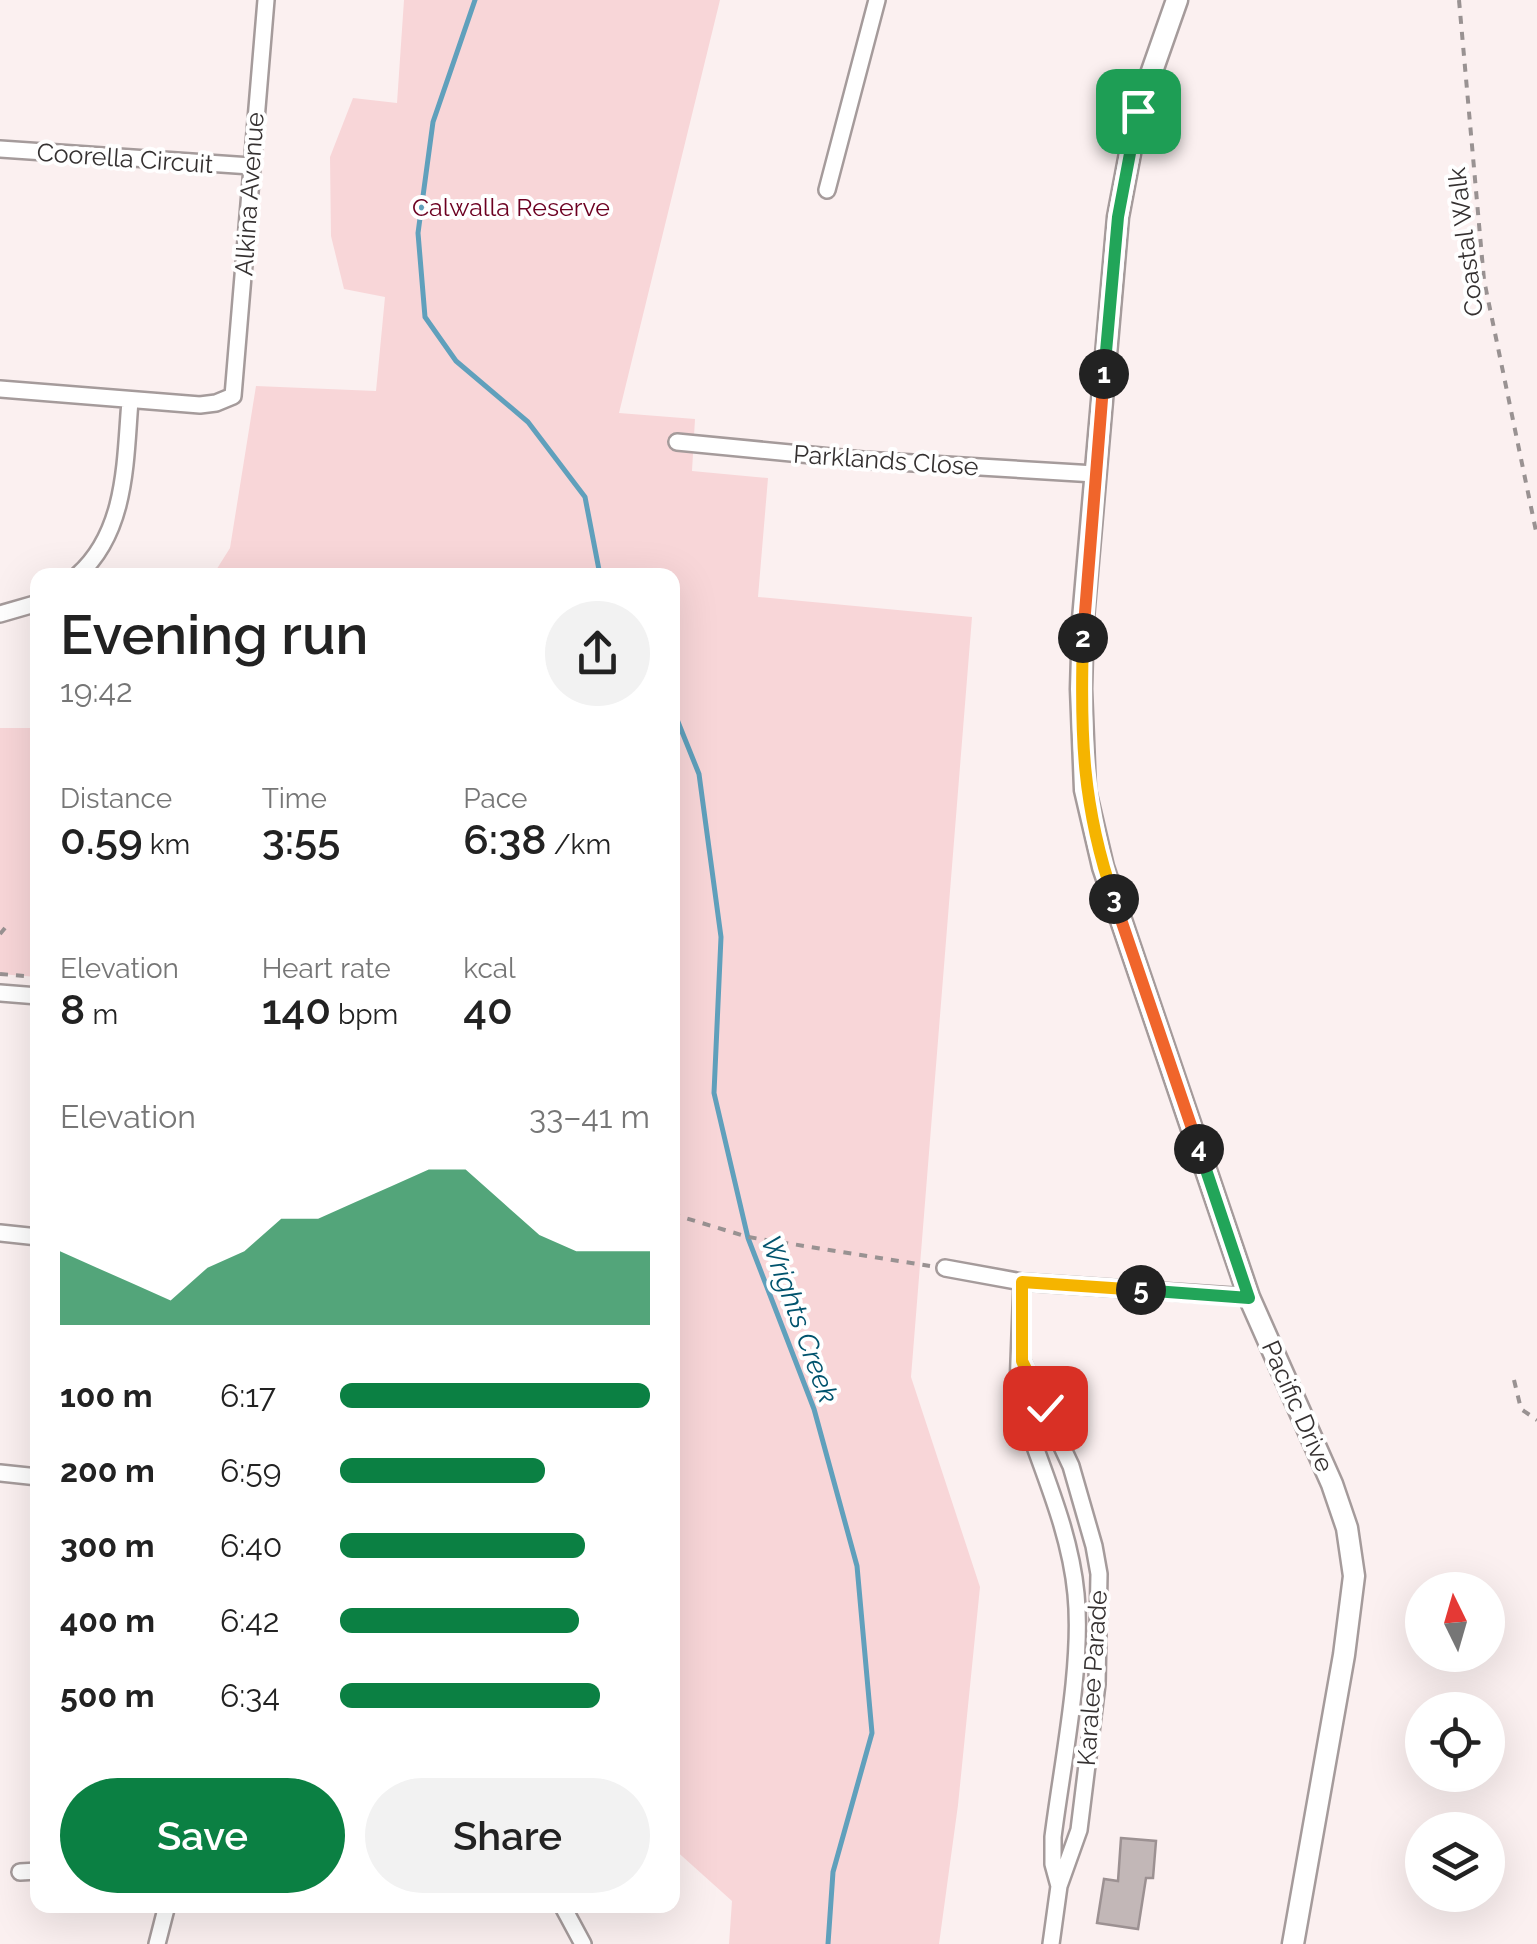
<!DOCTYPE html>
<html lang="en">
<head>
<meta charset="utf-8">
<style>
  body { margin:0; font-family:Raleway,sans-serif; background:#f2f2f2; color:#222; height:100vh; display:flex; flex-direction:column; font-size:38px; white-space:nowrap }
  * { box-sizing:border-box; margin:0 }
  p { font-size:32px; color:#767676 }
  .icon { flex:none; width:55px; height:55px; fill:none; stroke:currentColor; stroke-width:2; stroke-linecap:round; stroke-linejoin:round }
  .map { position:relative; flex:1; overflow:hidden }
  .side { position:absolute; left:30px; top:568px; width:650px; height:1345px; display:flex; flex-direction:column; background:#fff; border-radius:20px; box-shadow:0 10px 40px #0002 }
  .side>* { flex:none }
  .needle { width:65px; rotate:355deg }
  .tools { position:absolute; left:1405px; top:1572px; display:grid; gap:20px }
  .tools a { display:grid; place-items:center; width:100px; height:100px; border-radius:50%; background:#fff; box-shadow:0 10px 40px #0002; font-size:50px }
  .pin { position:absolute; display:grid; place-items:center; width:85px; height:85px; color:#fff; margin:-42px; border-radius:20px; box-shadow:0 5px 15px #0006 }
  .km { position:absolute; width:50px; height:50px; margin:-25px; border-radius:50%; background:#222; color:#fff; font-size:28px; line-height:50px; text-align:center }
  .round { display:grid; place-items:center; flex:none; width:105px; height:105px; border-radius:52px; background:#f2f2f2 }
  .overview { display:flex; align-items:center; justify-content:space-between; height:170px; padding:0 30px }
  h1 { font-size:55px; font-weight:600; line-height:75px }
  .metrics { display:grid; grid-template-columns:repeat(3,1fr); gap:15px; height:170px; padding:10px 30px }
  .metrics div { display:grid; align-content:center }
  .metrics b { font-size:42px; font-weight:600 }
  .metrics small { font-size:28px; font-weight:400 }
  .metrics p { font-size:28px }
  .chart { height:280px; padding:20px 30px }
  .chart p { display:flex; justify-content:space-between }
  .chart svg { width:100%; height:180px; margin-top:10px; fill:#0b8043; opacity:.7 }
  .action { display:flex; gap:20px; margin-top:auto; padding:20px 30px }
  .action a { flex:1; height:115px; border-radius:60px; background:#0b8043; color:#fff; font-size:40px; font-weight:600; line-height:115px; text-align:center }
  .action a+a { background:#f2f2f2; color:#222 }
  ul { padding:0 30px; list-style:none; font-size:32px }
  li { display:grid; grid-template-columns:160px 120px 1fr; align-items:center; height:75px }
  li i { height:25px; border-radius:12px; background:#0b8043 }
  .map>svg:first-child { display:block }
  .green { fill:#f8d6d8 }
  .lines { fill:none; stroke-linecap:round; stroke-linejoin:round }
  .stream { stroke:#60a0bc; stroke-width:5 }
  .building { fill:#c2b7b7; stroke:#9c9192; stroke-width:2.5 }
  .minor-casing { stroke:#a59b9b; stroke-width:20 }
  .tertiary-casing { stroke:#a59b9b; stroke-width:25 }
  .path { stroke:#999292; stroke-width:4; stroke-dasharray:8 8; stroke-linecap:butt }
  .minor { stroke:#fff; stroke-width:15 }
  .tertiary { stroke:#fff; stroke-width:20 }
  .split-1-casing { stroke:#fff; stroke-width:20 }
  .split-2-casing { stroke:#fff; stroke-width:20 }
  .split-3-casing { stroke:#fff; stroke-width:20 }
  .split-4-casing { stroke:#fff; stroke-width:20 }
  .split-5-casing { stroke:#fff; stroke-width:20 }
  .split-6-casing { stroke:#fff; stroke-width:20 }
  .split-1 { stroke:#22a559; stroke-width:12 }
  .split-2 { stroke:#f0652b; stroke-width:12 }
  .split-3 { stroke:#f5b400; stroke-width:12 }
  .split-4 { stroke:#f0652b; stroke-width:12 }
  .split-5 { stroke:#22a559; stroke-width:12 }
  .split-6 { stroke:#f5b400; stroke-width:12 }
  .labels { text-anchor:middle; stroke-width:8; stroke-linejoin:round; paint-order:stroke }
  .street-label { font-size:25px; fill:#353131; stroke:#fff }
  .park-label { font-size:25px; fill:#6c0021; stroke:#fff }
  .water-label { font-size:28px; font-style:italic; fill:#00536d; stroke:#fff }
</style>
</head>
<body>
<div class="map">
<svg width="1537" height="1944" viewBox="0 0 1537 1944">
  <rect width="100%" height="100%" fill="#fbf0f0"/>
  <!-- green -->
  <path class="green" d="M 404,0 L 720,0 L 619,413 L 695,419 L 692,471 L 768,478 L 758,597 L 972,617 L 911,1377 L 980,1587 L 958,1805 L 939,1944 L 729,1944 L 732,1901 L 673,1848 L 672,575 L 213,575 L 230,548 L 256,386 L 376,391 L 385,297 L 344,289 L 331,236 L 330,157 L 353,98 L 397,103 Z
    M 0,728 L 37,728 L 37,977 L 0,974 Z"/>
  <g class="lines">
    <!-- stream -->
    <path class="stream" d="M 475,0 L 433,122 L 418,233 L 425,317 L 456,361 L 528,422 L 585,497 L 600,575
      M 672,707 L 699,774 L 721,937 L 714,1093 L 748,1238 L 814,1409 L 857,1566 L 872,1733 L 833,1872 L 828,1944"/>
  </g>
  <!-- building -->
  <path class="building" d="M 1121,1838 L 1156,1841 L 1153,1878 L 1146,1878 L 1138,1929 L 1097,1923 L 1104,1879 L 1118,1881 Z"/>
  <g class="lines">
    <!-- minor casing -->
    <g class="minor-casing">
      <path id="minor" d="M 0,149 L 251,166
        M 827,190 L 877,0
        M 0,389 L 200,405 L 216,403 L 233,396 L 266,0
        M 677,442 L 863,460 L 1095,474
        M 78,575 C 127,531 125,461 130,401
        M 0,614 L 38,603
        M 0,993 L 38,996
        M 0,1233 L 38,1237
        M 945,1268 L 1022,1282 L 1249,1297
        M 1022,1282 L 1018,1388 L 1022,1410 C 1042,1470 1070,1530 1076,1594 C 1083,1665 1062,1765 1053,1837 L 1053,1864 L 1059,1886
        M 1022,1361 L 1071,1466 L 1094,1546 L 1099,1574 L 1097,1684 L 1079,1830 L 1059,1886 L 1051,1944
        M 0,1473 L 38,1477
        M 20,1872 L 38,1871
        M 562,1905 L 583,1944
        M 157,1944 L 167,1905"/>
    </g>
    <!-- tertiary casing -->
    <g class="tertiary-casing">
      <path id="tertiary" d="M 1177,0 L 1138,111 L 1118,217 L 1083,619 L 1081,689 L 1085,790 L 1103,867 L 1249,1297 L 1332,1484 L 1347,1528 L 1354,1576 L 1344,1655 L 1293,1944"/>
    </g>
    <!-- path -->
    <path class="path" d="M 1459,0 L 1484,280 L 1537,536
      M 0,934 L 5,928
      M 0,974 L 38,977
      M 672,1214 L 748,1237 L 930,1266
      M 1514,1380 L 1521,1409 L 1537,1420"/>
    <!-- minor -->
    <use href="#minor" class="minor"/>
    <!-- tertiary -->
    <use href="#tertiary" class="tertiary"/>
  </g>
  <g class="lines">
    <!-- split-1 casing -->
    <g class="split-1-casing">
      <path id="split-1" d="M 1104,374 L 1118,217 L 1138,111"/>
    </g>
    <!-- split-2 casing -->
    <g class="split-2-casing">
      <path id="split-2" d="M 1083,638 L 1104,374"/>
    </g>
    <!-- split-3 casing -->
    <g class="split-3-casing">
      <path id="split-3" d="M 1083,638 C 1080,733 1082,807 1114,899"/>
    </g>
    <!-- split-4 casing -->
    <g class="split-4-casing">
      <path id="split-4" d="M 1114,899 L 1199,1149"/>
    </g>
    <!-- split-5 casing -->
    <g class="split-5-casing">
      <path id="split-5" d="M 1141,1290 L 1249,1298 L 1199,1149"/>
    </g>
    <!-- split-6 casing -->
    <g class="split-6-casing">
      <path id="split-6" d="M 1045,1408 L 1022,1361 L 1022,1282 L 1141,1290"/>
    </g>
    <!-- split-1 -->
    <use href="#split-1" class="split-1"/>
    <!-- split-2 -->
    <use href="#split-2" class="split-2"/>
    <!-- split-3 -->
    <use href="#split-3" class="split-3"/>
    <!-- split-4 -->
    <use href="#split-4" class="split-4"/>
    <!-- split-5 -->
    <use href="#split-5" class="split-5"/>
    <!-- split-6 -->
    <use href="#split-6" class="split-6"/>
  </g>
  <g class="labels">
    <!-- street labels -->
    <g class="street-label">
      <text transform="translate(125 158) rotate(4)" y="9">Coorella Circuit</text>
      <text transform="translate(249 194) rotate(-86)" y="9">Alkina Avenue</text>
      <text transform="translate(1465 242) rotate(-97)" y="9">Coastal Walk</text>
      <text transform="translate(886 460) rotate(4)" y="9">Parklands Close</text>
      <text transform="translate(1298 1406) rotate(66)" y="9">Pacific Drive</text>
      <text transform="translate(1092 1678) rotate(-86)" y="9">Karalee Parade</text>
    </g>
    <!-- park labels -->
    <g class="park-label">
      <text x="511" y="216">Calwalla Reserve</text>
    </g>
    <!-- water labels -->
    <g class="water-label">
      <text transform="translate(800 1319) rotate(70)" y="10">Wrights Creek</text>
    </g>
  </g>
</svg>
<div class="tools">
<a><svg class="needle" viewBox="-14 -14 28 28"><path d="M0-13l5 13h-10z" fill="#e53935"/><path d="M0 13l5-13h-10z" fill="#767676"/></svg></a>
<a><svg class="icon" aria-label="locate" viewBox="0 0 24 24"><circle cx="12" cy="12" r="6"/><path d="M12 2v4M12 18v4M2 12h4M18 12h4"/></svg></a>
<a><svg class="icon" aria-label="layers" viewBox="0 0 24 24"><path d="M12 4l9 5-9 5-9-5zM3 14l9 5 9-5"/></svg></a>
</div>
<div class="pin" style="left:1138px;top:111px;background:#1e9e55"><svg class="icon" aria-label="arrive" viewBox="0 0 24 24"><path d="M6 21V4h12l-3 4 3 4H6"/></svg></div>
<div class="pin" style="left:1045px;top:1408px;background:#d93025"><svg class="icon" aria-label="check" viewBox="0 0 24 24"><path d="M5 12l5 5 9-10"/></svg></div>
<b class="km" style="left:1104px;top:374px">1</b>
<b class="km" style="left:1083px;top:638px">2</b>
<b class="km" style="left:1114px;top:899px">3</b>
<b class="km" style="left:1199px;top:1149px">4</b>
<b class="km" style="left:1141px;top:1290px">5</b>
<section class="side">
<div class="overview"><div><h1>Evening run</h1><p>19:42</p></div><a class="round"><svg class="icon" aria-label="share" viewBox="0 0 24 24"><path d="M12 15V3M7 8l5-5 5 5M5 13v7h14v-7"/></svg></a></div>
<div class="metrics">
<div><p>Distance</p><b>0.59<small> km</small></b></div>
<div><p>Time</p><b>3:55</b></div>
<div><p>Pace</p><b>6:38<small> /km</small></b></div>
</div>
<div class="metrics">
<div><p>Elevation</p><b>8<small> m</small></b></div>
<div><p>Heart rate</p><b>140<small> bpm</small></b></div>
<div><p>kcal</p><b>40</b></div>
</div>
<div class="chart"><p><span>Elevation</span>33–41 m</p>
<svg viewBox="0 0 160 44" preserveAspectRatio="none"><path d="M0 44V26L10 30L20 34L30 38L40 30L50 26L60 18L70 18L80 14L90 10L100 6L110 6L120 14L130 22L140 26L150 26L160 26V44z"/></svg>
</div>
<ul>
<li><b>100 m</b>6:17<i style="width:100%"></i></li>
<li><b>200 m</b>6:59<i style="width:66%"></i></li>
<li><b>300 m</b>6:40<i style="width:79%"></i></li>
<li><b>400 m</b>6:42<i style="width:77%"></i></li>
<li><b>500 m</b>6:34<i style="width:84%"></i></li>
</ul>
<div class="action"><a>Save</a><a>Share</a></div>
</section>
</div>
</body>
</html>
